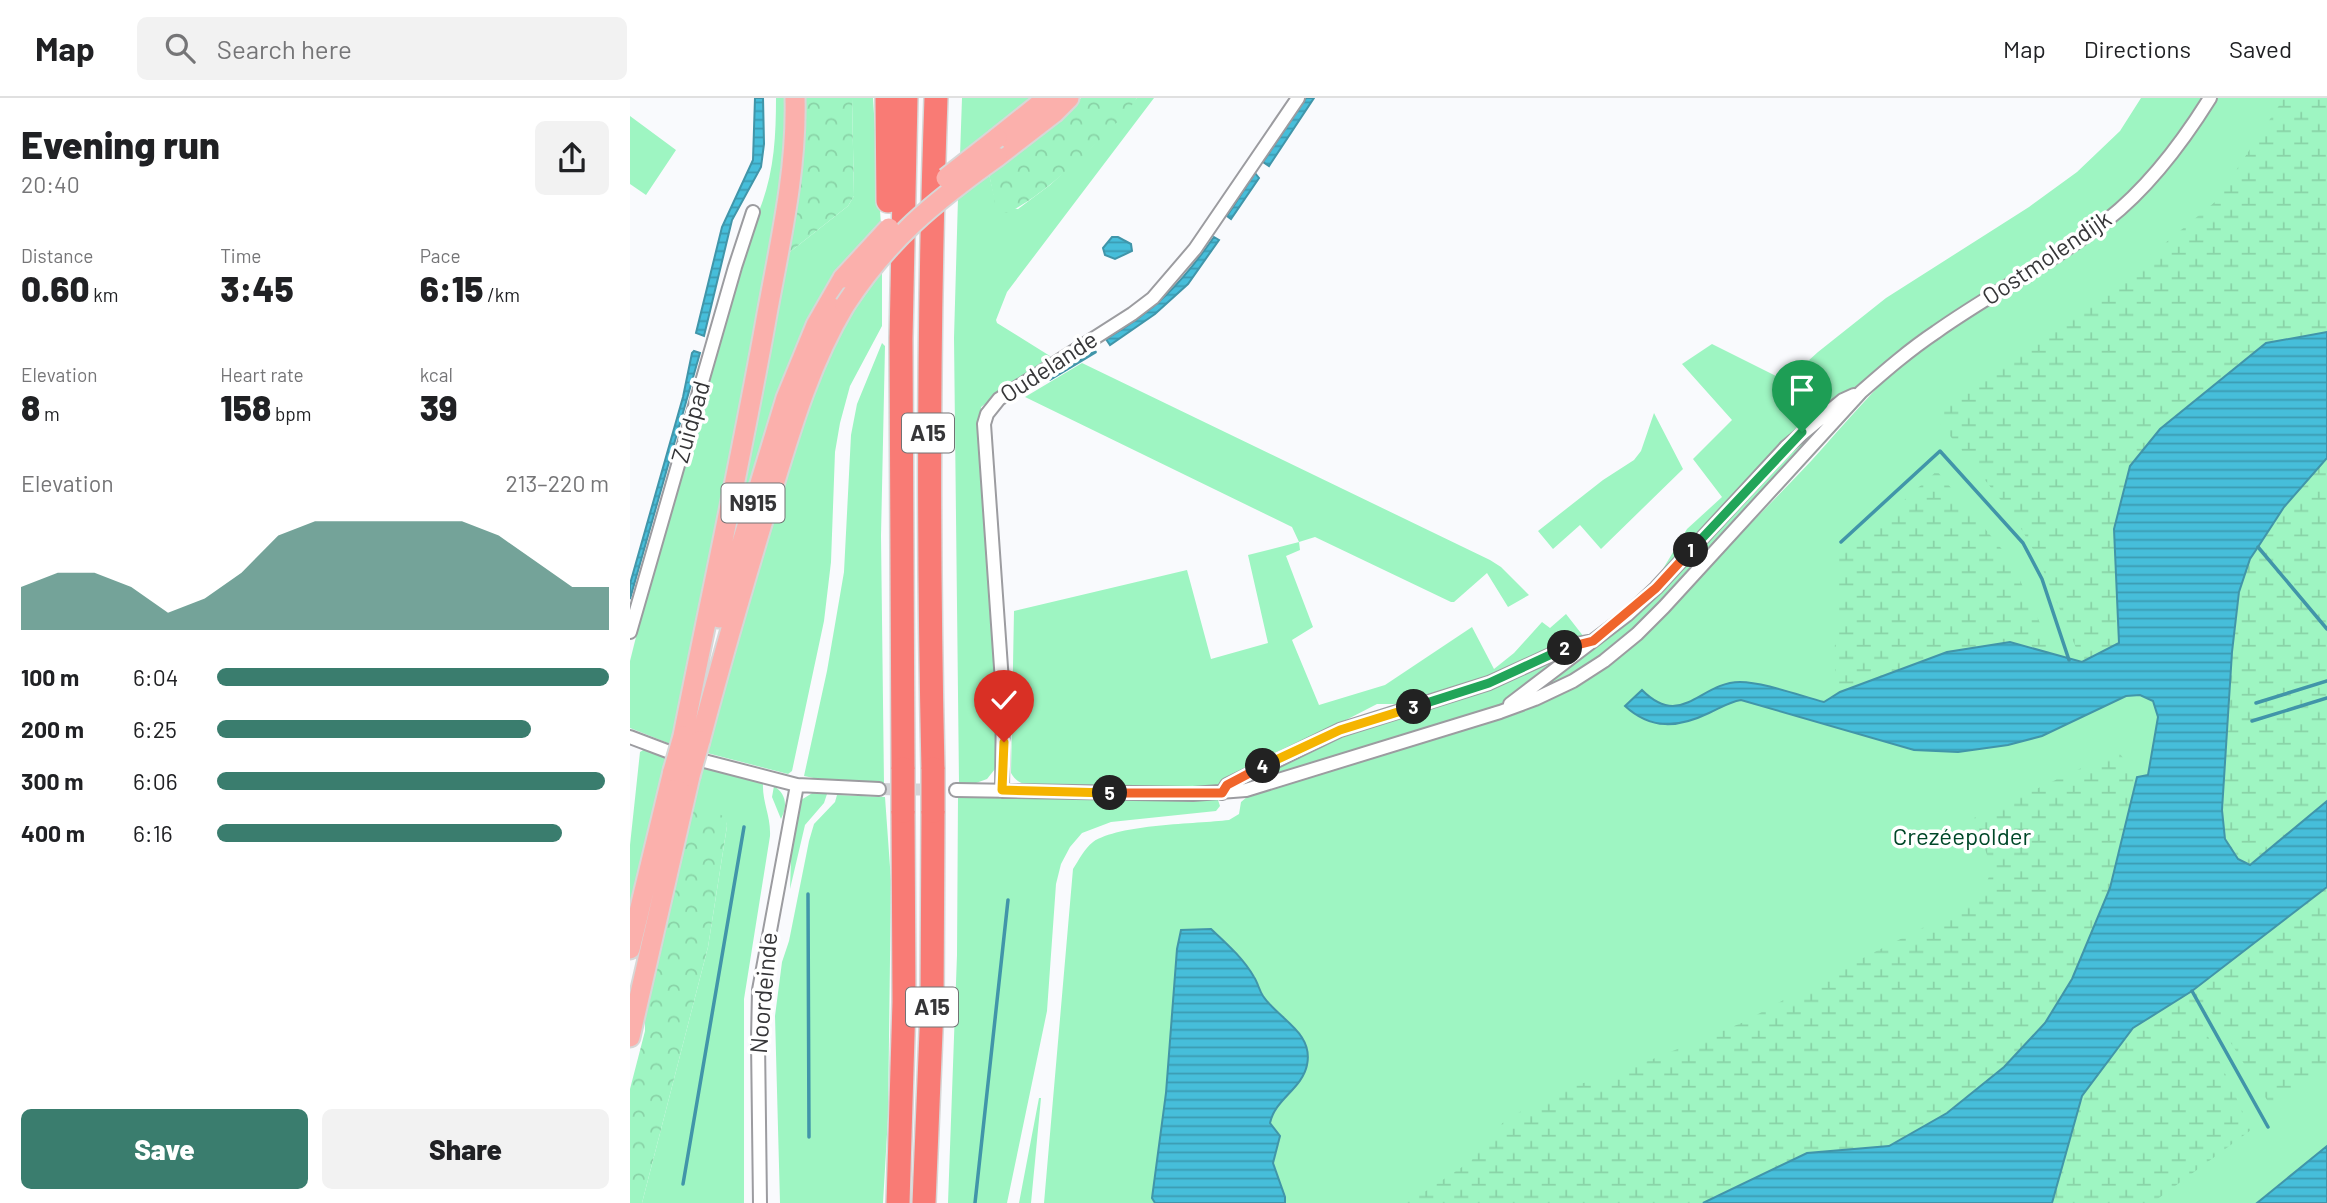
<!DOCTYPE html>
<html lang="en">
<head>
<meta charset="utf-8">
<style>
  body { margin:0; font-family:Barlow,sans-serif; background:#f2f2f2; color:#202124; height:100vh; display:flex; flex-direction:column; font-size:26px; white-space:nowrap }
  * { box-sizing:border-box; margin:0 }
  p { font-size:23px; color:#757577 }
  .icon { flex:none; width:38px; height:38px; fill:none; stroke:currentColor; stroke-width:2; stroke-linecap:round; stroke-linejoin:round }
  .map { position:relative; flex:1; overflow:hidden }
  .details { display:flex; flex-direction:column; background:#fff; width:630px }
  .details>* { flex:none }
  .pin { position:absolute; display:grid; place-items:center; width:60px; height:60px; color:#fff; margin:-72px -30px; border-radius:50% 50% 50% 0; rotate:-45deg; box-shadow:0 0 7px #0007 }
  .pin .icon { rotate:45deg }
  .km { position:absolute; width:35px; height:35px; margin:-18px; border-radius:50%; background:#222; color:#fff; font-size:19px; line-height:35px; text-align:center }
  .round { display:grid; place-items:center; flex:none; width:74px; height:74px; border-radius:10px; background:#f2f2f2 }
  .overview { display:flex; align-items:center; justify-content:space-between; height:119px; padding:0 21px }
  h1 { font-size:38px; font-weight:800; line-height:52px }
  .figures { display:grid; grid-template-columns:repeat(3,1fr); gap:10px; height:119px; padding:7px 21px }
  .figures div { display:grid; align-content:center }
  .figures b { font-size:35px; font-weight:800 }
  .figures small { font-size:19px; font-weight:400 }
  .figures p { font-size:19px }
  .chart { height:196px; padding:14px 21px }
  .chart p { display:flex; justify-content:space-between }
  .chart svg { width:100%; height:126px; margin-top:7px; fill:#3a7d6e; opacity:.7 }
  .button { display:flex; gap:14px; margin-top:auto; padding:14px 21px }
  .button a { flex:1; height:80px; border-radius:10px; background:#3a7d6e; color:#fff; font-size:28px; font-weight:800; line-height:80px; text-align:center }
  .button a+a { background:#f2f2f2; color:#202124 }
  ul { padding:0 21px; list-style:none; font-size:23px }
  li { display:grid; grid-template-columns:112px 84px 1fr; align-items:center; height:52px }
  li i { height:18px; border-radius:9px; background:#3a7d6e }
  header { display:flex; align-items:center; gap:42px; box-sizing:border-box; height:98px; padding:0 35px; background:#fff; border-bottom:2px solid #e0e0e0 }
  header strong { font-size:33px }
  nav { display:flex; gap:38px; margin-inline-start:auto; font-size:24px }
  .search { width:490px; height:63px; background:#f2f2f2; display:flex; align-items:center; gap:18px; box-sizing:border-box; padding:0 24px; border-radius:10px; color:#757577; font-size:26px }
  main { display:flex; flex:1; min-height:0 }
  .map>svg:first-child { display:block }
  .green { fill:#9ef5c2 }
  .forest { fill:url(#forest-crowns) }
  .wetland { fill:url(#wetland-marsh) }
  .water { fill:url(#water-rules); stroke:#4195a9; stroke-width:2 }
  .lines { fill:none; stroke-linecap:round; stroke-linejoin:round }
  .stream { stroke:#4195a9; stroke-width:3.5 }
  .minor-tunnel { stroke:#d2d3d6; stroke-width:12; stroke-dasharray:12 6; stroke-linecap:butt }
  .minor-casing { stroke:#9c9ca0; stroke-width:16 }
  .primary-casing { stroke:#d7d7d7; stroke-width:23 }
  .motorway-casing { stroke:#d7d7d7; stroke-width:26 }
  .minor { stroke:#fff; stroke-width:12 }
  .primary { stroke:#fbb0ac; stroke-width:19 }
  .motorway { stroke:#f97b75; stroke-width:23 }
  .primary-bridge-casing { stroke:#d7d7d7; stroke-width:23; stroke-linecap:butt }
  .motorway-bridge-casing { stroke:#d7d7d7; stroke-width:26; stroke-linecap:butt }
  .primary-bridge { stroke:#fbb0ac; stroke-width:19 }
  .motorway-bridge { stroke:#f97b75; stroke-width:23 }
  .split-1-casing { stroke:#fff; stroke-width:14 }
  .split-2-casing { stroke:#fff; stroke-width:14 }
  .split-3-casing { stroke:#fff; stroke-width:14 }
  .split-4-casing { stroke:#fff; stroke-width:14 }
  .split-5-casing { stroke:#fff; stroke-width:14 }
  .split-6-casing { stroke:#fff; stroke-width:14 }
  .split-1 { stroke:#22a559; stroke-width:9 }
  .split-2 { stroke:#f0652b; stroke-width:9 }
  .split-3 { stroke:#22a559; stroke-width:9 }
  .split-4 { stroke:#f5b400; stroke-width:9 }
  .split-5 { stroke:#f0652b; stroke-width:9 }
  .split-6 { stroke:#f5b400; stroke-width:9 }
  .labels { text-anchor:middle; stroke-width:7; stroke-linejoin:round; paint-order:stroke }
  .shield { fill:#fff; stroke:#727274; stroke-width:2 }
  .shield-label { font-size:23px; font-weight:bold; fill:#363638 }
  .street-label { font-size:24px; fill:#363638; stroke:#fff }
  .park-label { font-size:24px; fill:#004829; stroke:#fff }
</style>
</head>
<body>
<header>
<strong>Map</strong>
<div class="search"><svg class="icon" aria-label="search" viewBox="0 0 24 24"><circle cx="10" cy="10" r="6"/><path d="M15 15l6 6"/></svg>Search here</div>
<nav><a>Map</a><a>Directions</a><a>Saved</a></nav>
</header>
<main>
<section class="details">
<div class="overview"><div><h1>Evening run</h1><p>20:40</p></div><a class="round"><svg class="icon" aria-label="share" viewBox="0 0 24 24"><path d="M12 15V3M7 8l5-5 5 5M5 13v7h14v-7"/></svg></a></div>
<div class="figures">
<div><p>Distance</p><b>0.60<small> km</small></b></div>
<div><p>Time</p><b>3:45</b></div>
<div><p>Pace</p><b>6:15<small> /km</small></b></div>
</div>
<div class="figures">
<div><p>Elevation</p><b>8<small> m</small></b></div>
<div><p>Heart rate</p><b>158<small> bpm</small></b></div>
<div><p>kcal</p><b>39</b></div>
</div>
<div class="chart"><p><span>Elevation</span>213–220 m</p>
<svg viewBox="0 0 160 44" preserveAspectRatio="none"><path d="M0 44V29L10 24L20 24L30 29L40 38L50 33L60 24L70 11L80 6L90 6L100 6L110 6L120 6L130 11L140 20L150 29L160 29V44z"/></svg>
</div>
<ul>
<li><b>100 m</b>6:04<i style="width:100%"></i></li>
<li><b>200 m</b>6:25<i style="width:80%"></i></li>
<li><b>300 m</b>6:06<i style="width:99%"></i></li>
<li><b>400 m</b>6:16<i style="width:88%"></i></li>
</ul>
<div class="button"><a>Save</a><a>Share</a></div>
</section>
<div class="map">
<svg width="1697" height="1105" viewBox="0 0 1697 1105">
  <defs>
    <pattern id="forest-crowns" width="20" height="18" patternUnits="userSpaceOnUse" patternTransform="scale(1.75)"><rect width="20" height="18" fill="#9ef5c2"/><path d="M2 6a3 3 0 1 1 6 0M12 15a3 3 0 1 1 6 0" fill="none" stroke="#89d3a7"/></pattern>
    <pattern id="wetland-marsh" width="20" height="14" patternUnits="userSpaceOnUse" patternTransform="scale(1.75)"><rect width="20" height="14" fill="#9ef5c2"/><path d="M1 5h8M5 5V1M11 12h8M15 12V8" fill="none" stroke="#89d3a7"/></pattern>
    <pattern id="water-rules" width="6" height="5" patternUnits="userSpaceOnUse" patternTransform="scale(1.75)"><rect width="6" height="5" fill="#46beda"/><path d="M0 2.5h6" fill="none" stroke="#3b9bb2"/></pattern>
  </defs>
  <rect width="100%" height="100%" fill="#f9fafd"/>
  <!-- green -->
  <path class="green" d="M 146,0 L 158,0 L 158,25 L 144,146 L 43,647 L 0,630 L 0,563 L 16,499 L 129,113 C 144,76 146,40 146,0 Z
    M 222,0 L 243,0 L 251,128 L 83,522 L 104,420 L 126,333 L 156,157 L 218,108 L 224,98 Z
    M 332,0 L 405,0 L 330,58 Z
    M 507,0 L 524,0 L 377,194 L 366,222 L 367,225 L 420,258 L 351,309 L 350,343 L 364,516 L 368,645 L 365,671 L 357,681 L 346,685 L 329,685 L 324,240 L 328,100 L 359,76 L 367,110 L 388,111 L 420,87 L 465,46 Z
    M 1511,0 L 1575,0 L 1527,68 L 1468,124 L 1281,246 L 1152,347 L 1022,489 L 1057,431 L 1092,399 L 1063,361 L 1102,322 L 1052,266 L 1082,246 L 1156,283 L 1188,254 L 1256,200 L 1399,109 L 1447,74 L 1490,33 Z
    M 1587,0 L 1697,0 L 1697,1056 L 1639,1105 L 414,1105 L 443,771 C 449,762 454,751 463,744 C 489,726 566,726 599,722 L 609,716 L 611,704 L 617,699 L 849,627 C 908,614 964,579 1010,540 C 1036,517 1059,489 1083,464 C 1116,430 1150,396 1182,362 C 1214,327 1244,289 1281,259 C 1337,214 1403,182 1462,141 C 1515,105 1554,53 1587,0 Z
    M 0,18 L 46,52 L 16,97 L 0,86 Z
    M 252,174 L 252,228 L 220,288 L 210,325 L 205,354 L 201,464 L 194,523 L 162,673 L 158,676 L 77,655 L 80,618 L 142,400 L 206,237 Z
    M 252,245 L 255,248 L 251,438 L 254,686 L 203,684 L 174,678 L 197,573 L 214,474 L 221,337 L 227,306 Z
    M 452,265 L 860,462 L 871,469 L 899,497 L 878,509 L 857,475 L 824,504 L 821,504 L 685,439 L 669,444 L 670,452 L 656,458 L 683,529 L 662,542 L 689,607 L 755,587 L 842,529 L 864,571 L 884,555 L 912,524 L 920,530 L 936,516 L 954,539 L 865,580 L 780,606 L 747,606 L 592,686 L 583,689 L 412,687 C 399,687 388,688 381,675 L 384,513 L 557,472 L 581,561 L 638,545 L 618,457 L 669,444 L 662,429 L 395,299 Z
    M 1207,313 L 1004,533 L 963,564 L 930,585 L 901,599 L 955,555 L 1158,353 Z
    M 1024,315 L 1053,371 L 971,451 L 950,427 L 923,451 L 908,433 L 973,382 L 1004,362 L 1011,353 Z
    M 947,551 L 872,609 L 609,689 L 712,635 Z
    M 15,651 L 39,658 L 0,822 L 0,747 L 10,654 Z
    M 72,670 L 130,683 L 133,685 C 132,704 141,718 140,738 L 114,901 L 114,1105 L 12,1105 L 78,849 L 97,728 L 95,720 L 58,709 Z
    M 144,688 C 156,696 158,707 151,721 L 142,699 Z
    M 184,694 L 197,696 L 194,705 L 175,727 L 160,791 L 162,731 L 171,702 Z
    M 207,697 L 255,699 L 261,783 L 258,1019 L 253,1105 L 150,1105 L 145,918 L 152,864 L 159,843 L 179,743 L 184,726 L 205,704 Z
    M 328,698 L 583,699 L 588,702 L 590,708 L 586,713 L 481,724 L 452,735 L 440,749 L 431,766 L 426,786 L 417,913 L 377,1105 L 318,1105 L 327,857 Z
    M 409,1000 L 411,1000 L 401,1105 L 389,1105 Z"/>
  <!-- forest -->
  <path class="forest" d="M 172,0 L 222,0 L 224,98 L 218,108 L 156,157 Z
    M 451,0 L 507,0 C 488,29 407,105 376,115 L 366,110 L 359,76 Z
    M 58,709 L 86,714 L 96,720 L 97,728 L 78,849 L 12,1105 L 0,1105 L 0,991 L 15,933 L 15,897 Z"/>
  <!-- wetland -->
  <path class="wetland" d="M 1654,0 L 1697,0 L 1697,234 L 1636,245 L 1530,331 L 1484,431 L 1489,545 L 1452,564 L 1408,460 L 1385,420 L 1302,315 L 1443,221 L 1585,104 Z
    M 1697,360 L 1697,703 L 1620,767 L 1608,762 L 1595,741 L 1592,712 L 1602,554 L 1609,494 L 1620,461 L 1628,449 L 1654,409 Z
    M 1307,373 L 1380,461 L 1424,555 L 1380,544 L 1317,554 L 1210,594 L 1204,566 L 1209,460 Z
    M 1488,653 L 1507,679 L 1480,790 L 1442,881 L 1415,925 L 1374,969 L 1317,1015 L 1259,1048 L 1177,1055 L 1073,1105 L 767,1105 L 796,1093 L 841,1063 L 875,1022 L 936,989 L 976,980 L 1114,924 L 1189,882 L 1350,801 L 1362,771 L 1344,720 Z
    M 1697,789 L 1697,966 L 1644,1013 L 1580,912 L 1570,921 L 1621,1032 L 1522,1105 L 1422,1105 L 1452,998 L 1503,930 L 1562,893 Z"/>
  <!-- water -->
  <path class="water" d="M 125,0 L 133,0 L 134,46 L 131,69 L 102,122 L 74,238 L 66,235 L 92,129 L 123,62 Z
    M 676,0 L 684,0 L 639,68 L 633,64 Z
    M 625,75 L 629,80 L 601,121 L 597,118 Z
    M 482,139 L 488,139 L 501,146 L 502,153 L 485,161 L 475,157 L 473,150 Z
    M 584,139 L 589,142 L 558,186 L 525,216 L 480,247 L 476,241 C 526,212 551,186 584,139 Z
    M 1697,234 L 1697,360 L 1654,409 L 1628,449 L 1620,461 L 1609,494 L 1602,554 L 1592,712 L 1595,741 L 1608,761 L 1620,767 L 1697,703 L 1697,789 L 1562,893 L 1503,930 L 1452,998 L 1422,1105 L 1073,1105 L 1177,1055 L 1259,1048 L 1317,1015 L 1374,969 L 1415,925 L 1442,881 L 1480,790 L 1507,679 L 1518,677 L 1528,619 L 1523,603 L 1510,597 L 1496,598 L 1412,638 L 1378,647 L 1328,654 L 1284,652 L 1111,602 C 1099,604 1090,610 1079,615 C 1048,630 1021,632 995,608 L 1012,592 C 1052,632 1070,584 1110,584 C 1133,584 1171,598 1194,604 L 1210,594 L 1317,554 L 1380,544 L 1452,564 L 1489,545 L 1484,431 L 1500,368 L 1530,331 L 1636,245 Z
    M 64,253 L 70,255 L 0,501 L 0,486 L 53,299 L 62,255 Z
    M 581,831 C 597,846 613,860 624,879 C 628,885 629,892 633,898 C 648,921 684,934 677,967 C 672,991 645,1001 640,1025 L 650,1038 L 643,1065 L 655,1099 L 655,1105 L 525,1105 L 522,1100 L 536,995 L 547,851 L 551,832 Z
    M 1697,1048 L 1697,1105 L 1627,1105 Z"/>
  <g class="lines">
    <!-- stream -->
    <path class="stream" d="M 420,281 L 465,254
      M 1211,444 L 1310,353 L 1393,445 L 1412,481 L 1439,562
      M 1628,449 L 1697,531
      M 1626,605 L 1697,583
      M 1622,623 L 1697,600
      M 178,796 L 179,1039
      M 1562,893 L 1638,1029
      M 53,1086 L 114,729
      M 345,1105 L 378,802"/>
    <!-- minor-tunnel -->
    <path class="minor-tunnel" d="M 249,691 L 326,692"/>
    <!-- minor casing -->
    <g class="minor-casing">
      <path id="minor" d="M 0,534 L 105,169 L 123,114
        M 880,606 L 997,517 L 1026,490 L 1156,349 L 1213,302 L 1224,297
        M 0,639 L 37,653
        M 74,663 L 167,687 L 249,691
        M 326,692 L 563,696 L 616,692 L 870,614 L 905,601 L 943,583 L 974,563 L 1007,536 L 1034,509 L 1231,294 C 1255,273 1279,252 1306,234 C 1361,195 1423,164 1477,122 C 1519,89 1552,45 1580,0
        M 372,693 L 373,598 L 354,326 L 357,316 L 369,301 L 502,216 L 523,200 L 565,151 L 668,0
        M 592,695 L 597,687 L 710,632 L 859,585 L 942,547 L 959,544
        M 130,1105 L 128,943 L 129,892 L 167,687"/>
    </g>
    <!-- primary casing -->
    <g class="primary-casing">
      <path id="primary" d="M 367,40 L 417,0
        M 367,59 L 424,15 L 439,0
        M 89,520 L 156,300 L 186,227 L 213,180
        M 53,638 C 81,497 112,357 137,216 C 150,145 167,72 165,0
        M 70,643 C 91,564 114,485 138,406 C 159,338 178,269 215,207
        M 0,851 L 43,673
        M 0,939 L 60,678"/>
    </g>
    <!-- motorway casing -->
    <g class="motorway-casing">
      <path id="motorway" d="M 257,0 L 258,103
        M 273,671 L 271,241 L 276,0
        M 303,671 C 298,447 298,224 306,0
        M 268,1105 L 274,904 L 273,713
        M 294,1105 L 302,909 L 303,713"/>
    </g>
    <!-- minor -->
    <use href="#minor" class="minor"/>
    <!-- primary -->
    <use href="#primary" class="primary"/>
    <!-- motorway -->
    <use href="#motorway" class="motorway"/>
    <!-- primary-bridge casing -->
    <g class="primary-bridge-casing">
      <path id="primary-bridge" d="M 316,80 L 367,40
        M 213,180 L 259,130
        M 215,207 C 258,141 304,104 367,59
        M 43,673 L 53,638
        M 60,678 L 70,643"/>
    </g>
    <!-- motorway-bridge casing -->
    <g class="motorway-bridge-casing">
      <path id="motorway-bridge" d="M 273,671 L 273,713
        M 303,671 L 303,713"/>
    </g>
    <!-- primary-bridge -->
    <use href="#primary-bridge" class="primary-bridge"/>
    <!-- motorway-bridge -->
    <use href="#motorway-bridge" class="motorway-bridge"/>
  </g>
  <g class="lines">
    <!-- split-1 casing -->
    <g class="split-1-casing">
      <path id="split-1" d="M 1061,452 L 1172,334"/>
    </g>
    <!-- split-2 casing -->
    <g class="split-2-casing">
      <path id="split-2" d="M 935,550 L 963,543 L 1026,490 L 1061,452"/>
    </g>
    <!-- split-3 casing -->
    <g class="split-3-casing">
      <path id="split-3" d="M 784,609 L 859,585 L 935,550"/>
    </g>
    <!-- split-4 casing -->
    <g class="split-4-casing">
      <path id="split-4" d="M 633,668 L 710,632 L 784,609"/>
    </g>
    <!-- split-5 casing -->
    <g class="split-5-casing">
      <path id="split-5" d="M 480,695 L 592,695 L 597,687 L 633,668"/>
    </g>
    <!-- split-6 casing -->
    <g class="split-6-casing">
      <path id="split-6" d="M 374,644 L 372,692 L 480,695"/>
    </g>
    <!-- split-1 -->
    <use href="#split-1" class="split-1"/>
    <!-- split-2 -->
    <use href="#split-2" class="split-2"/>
    <!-- split-3 -->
    <use href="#split-3" class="split-3"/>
    <!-- split-4 -->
    <use href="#split-4" class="split-4"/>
    <!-- split-5 -->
    <use href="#split-5" class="split-5"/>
    <!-- split-6 -->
    <use href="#split-6" class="split-6"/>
  </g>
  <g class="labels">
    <!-- shield labels -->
    <g class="shield">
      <rect x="272" y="315.5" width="52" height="39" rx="5"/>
      <rect x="91.5" y="385.5" width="63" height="39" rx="5"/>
      <rect x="276" y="889.5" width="52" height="39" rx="5"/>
    </g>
    <g class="shield-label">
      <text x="298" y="343">A15</text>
      <text x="123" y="413">N915</text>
      <text x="302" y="917">A15</text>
    </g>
    <!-- street labels -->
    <g class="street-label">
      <text transform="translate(1417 160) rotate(-34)" y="8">Oostmolendijk</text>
      <text transform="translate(419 269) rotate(-33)" y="8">Oudelande</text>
      <text transform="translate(61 324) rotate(-74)" y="8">Zuidpad</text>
      <text transform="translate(134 895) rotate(-85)" y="8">Noordeinde</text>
    </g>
    <!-- park labels -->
    <g class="park-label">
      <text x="1332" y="747">Crezéepolder</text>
    </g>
  </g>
</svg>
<div class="pin" style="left:1172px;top:334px;background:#1e9e55"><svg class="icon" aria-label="arrive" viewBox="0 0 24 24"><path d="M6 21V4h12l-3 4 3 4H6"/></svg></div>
<div class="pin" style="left:374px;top:644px;background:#d93025"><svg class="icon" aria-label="check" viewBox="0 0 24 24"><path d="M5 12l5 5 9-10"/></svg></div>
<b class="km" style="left:1061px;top:452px">1</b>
<b class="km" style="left:935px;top:550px">2</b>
<b class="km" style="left:784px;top:609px">3</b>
<b class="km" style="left:633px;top:668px">4</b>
<b class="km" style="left:480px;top:695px">5</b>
</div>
</main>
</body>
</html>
